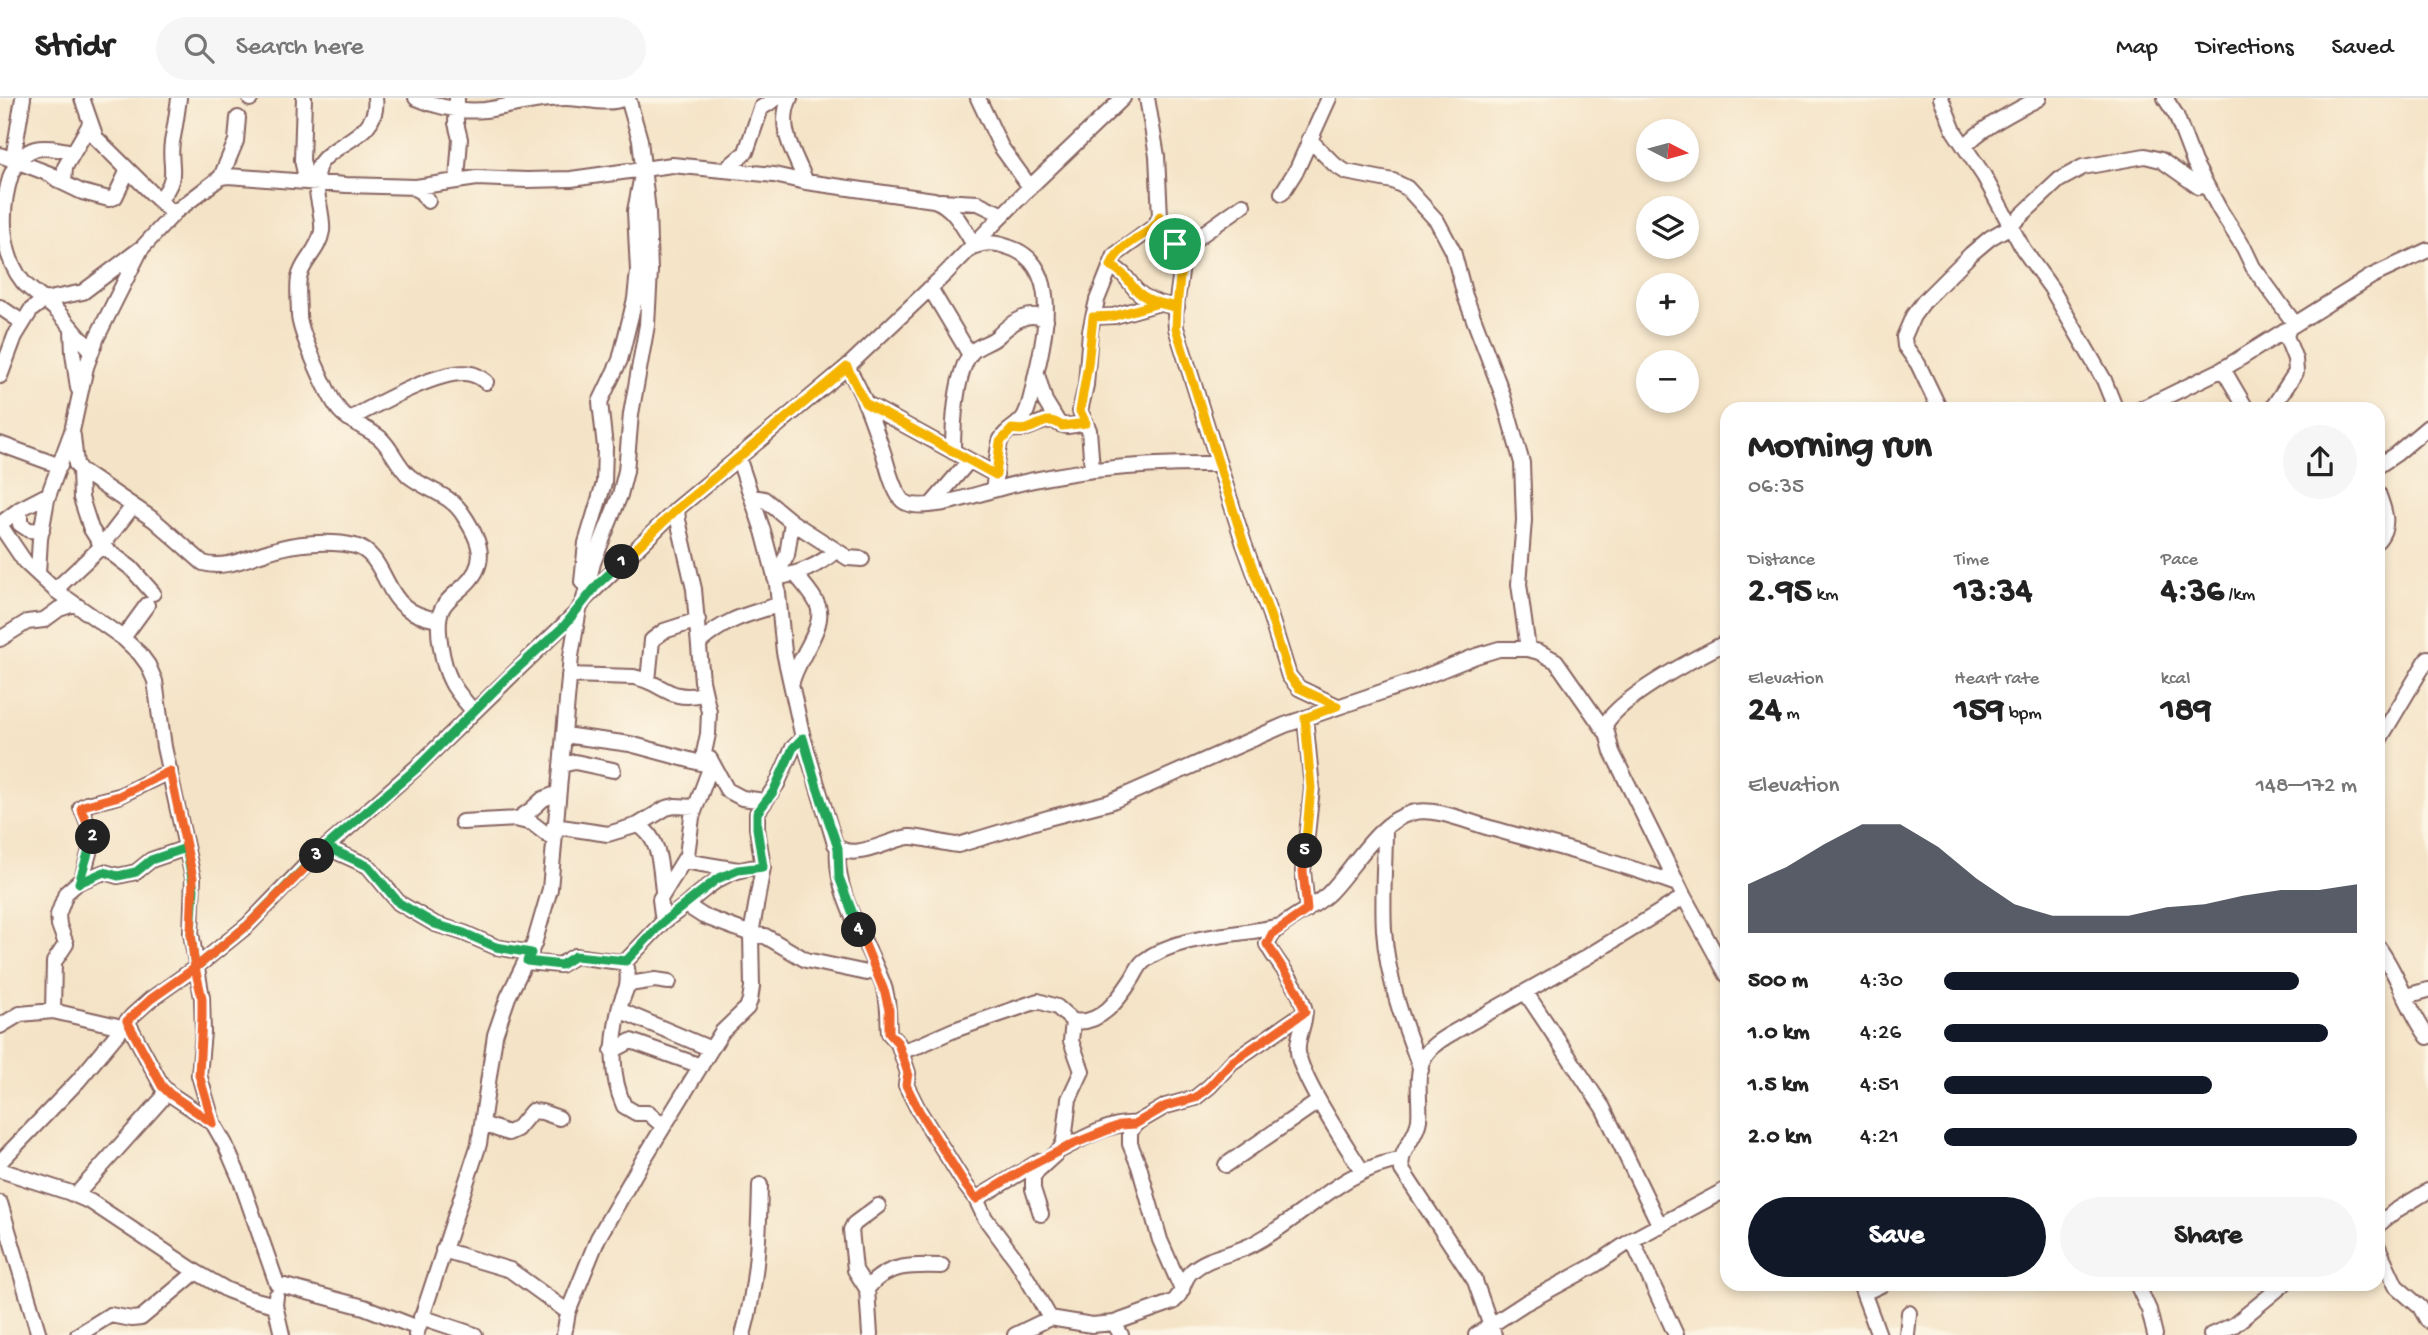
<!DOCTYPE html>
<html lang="en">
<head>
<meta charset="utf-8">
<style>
  body { margin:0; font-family:"Gochi Hand",sans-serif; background:#f6f6f6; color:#222; height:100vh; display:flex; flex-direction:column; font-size:26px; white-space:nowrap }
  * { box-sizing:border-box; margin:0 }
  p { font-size:23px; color:#767676 }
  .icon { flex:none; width:38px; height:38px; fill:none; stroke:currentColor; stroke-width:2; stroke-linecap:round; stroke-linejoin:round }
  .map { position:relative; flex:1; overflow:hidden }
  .sheet { position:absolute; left:1720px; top:304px; width:665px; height:889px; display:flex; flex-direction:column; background:#fff; border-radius:21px; box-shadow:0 4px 10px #0003 }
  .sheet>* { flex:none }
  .needle { width:46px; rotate:96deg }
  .controls { position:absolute; left:1636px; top:21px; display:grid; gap:14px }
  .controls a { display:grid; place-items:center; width:63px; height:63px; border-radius:50%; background:#fff; box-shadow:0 4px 10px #0003; font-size:35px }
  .pin { position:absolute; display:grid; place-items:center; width:60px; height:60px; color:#fff; margin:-30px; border:4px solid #fff; border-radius:50%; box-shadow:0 2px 7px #0007 }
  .km { position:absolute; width:35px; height:35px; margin:-18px; border-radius:50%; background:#222; color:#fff; font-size:19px; line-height:35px; text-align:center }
  .round { display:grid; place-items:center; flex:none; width:74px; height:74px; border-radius:37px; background:#f6f6f6 }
  .summary { display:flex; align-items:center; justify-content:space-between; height:119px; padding:0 28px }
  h1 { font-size:38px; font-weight:700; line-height:52px }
  .stats { display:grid; grid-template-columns:repeat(3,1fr); gap:10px; height:119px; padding:7px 28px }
  .stats div { display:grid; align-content:center }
  .stats b { font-size:35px; font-weight:700 }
  .stats small { font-size:19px; font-weight:400 }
  .stats p { font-size:19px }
  .chart { height:196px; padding:14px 28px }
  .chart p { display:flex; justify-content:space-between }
  .chart svg { width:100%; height:126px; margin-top:7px; fill:#111827; opacity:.7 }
  .button { display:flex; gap:14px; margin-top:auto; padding:14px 28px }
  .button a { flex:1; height:80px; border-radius:42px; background:#111827; color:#fff; font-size:28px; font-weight:700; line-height:80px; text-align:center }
  .button a+a { background:#f6f6f6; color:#222 }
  ul { padding:0 28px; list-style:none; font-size:23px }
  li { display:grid; grid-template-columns:112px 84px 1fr; align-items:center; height:52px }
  li i { height:18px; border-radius:9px; background:#111827 }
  header { display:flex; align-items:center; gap:42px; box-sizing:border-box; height:98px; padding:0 35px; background:#fff; border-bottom:2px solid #e0e0e0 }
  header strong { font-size:33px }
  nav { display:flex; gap:38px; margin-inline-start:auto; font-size:24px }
  .search { width:490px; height:63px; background:#f6f6f6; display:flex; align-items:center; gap:18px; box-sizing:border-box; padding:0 24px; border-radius:38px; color:#767676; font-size:26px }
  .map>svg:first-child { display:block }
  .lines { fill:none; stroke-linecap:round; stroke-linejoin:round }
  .street-casing { stroke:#866461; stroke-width:18 }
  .street { stroke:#fff; stroke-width:14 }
  .split-1-casing { stroke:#fff; stroke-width:14 }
  .split-2-casing { stroke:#fff; stroke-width:14 }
  .split-3-casing { stroke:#fff; stroke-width:14 }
  .split-4-casing { stroke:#fff; stroke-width:14 }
  .split-5-casing { stroke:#fff; stroke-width:14 }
  .split-6-casing { stroke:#fff; stroke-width:14 }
  .split-1 { stroke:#f5b400; stroke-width:9 }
  .split-2 { stroke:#22a559; stroke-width:9 }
  .split-3 { stroke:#f0652b; stroke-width:9 }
  .split-4 { stroke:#22a559; stroke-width:9 }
  .split-5 { stroke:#f0652b; stroke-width:9 }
  .split-6 { stroke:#f5b400; stroke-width:9 }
</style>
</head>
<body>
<header>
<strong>Stridr</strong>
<div class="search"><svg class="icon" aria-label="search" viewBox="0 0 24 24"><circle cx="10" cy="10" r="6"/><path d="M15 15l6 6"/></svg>Search here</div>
<nav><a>Map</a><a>Directions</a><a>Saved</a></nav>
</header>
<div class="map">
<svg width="2428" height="1237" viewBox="0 0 2428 1237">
  <rect width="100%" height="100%" fill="#fcf5e5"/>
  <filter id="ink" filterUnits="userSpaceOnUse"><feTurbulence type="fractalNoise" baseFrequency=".0143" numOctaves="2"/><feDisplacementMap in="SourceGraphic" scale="14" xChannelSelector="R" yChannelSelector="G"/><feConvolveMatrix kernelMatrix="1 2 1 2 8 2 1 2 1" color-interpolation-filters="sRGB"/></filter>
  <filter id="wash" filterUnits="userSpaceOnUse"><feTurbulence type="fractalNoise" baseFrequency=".00686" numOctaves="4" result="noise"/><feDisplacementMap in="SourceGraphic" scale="28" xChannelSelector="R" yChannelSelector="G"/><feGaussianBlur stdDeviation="1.57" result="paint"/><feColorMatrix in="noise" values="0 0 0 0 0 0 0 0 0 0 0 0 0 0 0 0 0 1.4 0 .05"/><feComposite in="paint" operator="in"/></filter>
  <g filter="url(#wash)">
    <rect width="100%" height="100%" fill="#f4e3c6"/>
  </g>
  <g filter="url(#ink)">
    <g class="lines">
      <!-- street casing -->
      <g class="street-casing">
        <path id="street" d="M 82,0 L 96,40 L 173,116
          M 304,0 L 302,62 L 307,84
          M 375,0 C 381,40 327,45 318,70 C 311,87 324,114 322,133 C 319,153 302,163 299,180 C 297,191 299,206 299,217 C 299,233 330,303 341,314 C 352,326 368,330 380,340 C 392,351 397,367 409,378 C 428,393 451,396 464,418 C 481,444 489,465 464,488 C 456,495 446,502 442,511 C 434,526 443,568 451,583 C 456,594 466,604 473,613
          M 416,0 C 437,9 462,14 485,12 C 512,8 538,0 566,0 C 585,0 608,8 625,0
          M 457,0 L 456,25 L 460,41 L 457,82
          M 790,0 C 776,30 795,56 806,84
          M 978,0 L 1001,49 L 1030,89
          M 1941,0 L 1954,33 L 1984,78 L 2023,151 L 2051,190 L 2104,282 L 2116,312
          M 2165,0 L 2176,17 L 2194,64 L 2220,112 L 2244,150 L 2253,169 L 2295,226
          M 250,1 L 251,0
          M 1309,41 L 1335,67 L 1346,74 L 1393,83 L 1407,90 L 1437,123 L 1453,153 L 1465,198 L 1502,295 L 1522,365 L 1524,422 L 1519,486 L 1528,551
          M 1965,49 C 1978,31 2019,11 2039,0
          M 73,54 C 42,48 25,44 11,77 C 0,111 0,155 23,184 C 33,195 46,202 56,212 C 68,225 80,240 92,253
          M 0,57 L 50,76 L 59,83 L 82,94 L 109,101 L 115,99 L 128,72
          M 13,61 L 23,0
          M 726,71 L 746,54 L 761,10 L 777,0
          M 221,79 L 236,43 L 238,20
          M 64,85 L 65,69 L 90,26
          M 412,89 L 421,94 L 428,103
          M 1282,95 L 1297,71 L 1329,0
          M 159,102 C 181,78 168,69 172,44 C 175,30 177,15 179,0
          M 940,103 L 978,105 L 1003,117
          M 1160,118 L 1183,160 L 1175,216 L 1176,230 L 1244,446 L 1270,517 L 1289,578 L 1299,590 L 1337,608
          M 1175,146 L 1190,145 L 1243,107
          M 972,149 C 986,144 994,144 1008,149 C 1061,165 1046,236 1036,276 C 1033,289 1031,305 1025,317 C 1020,328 1003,333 1000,344 C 996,359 996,376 993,392
          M 1111,168 C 1123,173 1127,181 1135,191 C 1145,202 1163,207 1177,209
          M 930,190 L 970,257
          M 0,209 L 22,224
          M 1093,219 L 1114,218 L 1159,205
          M 72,232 L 73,255 L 78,290
          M 847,269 C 864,296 874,327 884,357 C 888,370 892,389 901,401 C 915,418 974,397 993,392 C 1066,371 1142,365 1219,366
          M 2223,271 L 2247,312
          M 1037,276 L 1045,303 L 1059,326 L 1067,328 L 1086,325
          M 0,278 L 15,238 L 31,212 L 44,202 L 83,194 L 140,151
          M 865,305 L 996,377
          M 1940,312 L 1918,266 L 1905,248 L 1904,239 L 1913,218 L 1925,202 L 1971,156 L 1990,140 L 2009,129 L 2059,82 L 2083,69 L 2145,58 L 2161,62 L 2199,89
          M 2139,312 L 2223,271 L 2372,178 L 2428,152
          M 2271,312 L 2296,274 L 2295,261 L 2286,238 L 2289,230
          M 350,321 C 376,307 443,269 471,276 C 477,277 481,280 486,284
          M 1012,331 C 1035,333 1037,320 1057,323
          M 73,338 L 76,366 L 80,372 L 154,422 L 203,465 C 225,472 249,459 270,453 C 294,445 330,442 355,448 C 382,455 384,492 404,508 C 414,517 426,520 438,522
          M 0,346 L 60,368
          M 953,354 C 953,329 955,274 972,254 C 980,246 992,245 999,237 C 1012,224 1029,211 1046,222
          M 738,359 L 763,433 L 777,486 L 784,554 L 803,640 L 835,746 C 852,766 889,741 909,739 C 919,738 943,746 958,747 L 1048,720 L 1110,704 L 1285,627 L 1414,583 L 1476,558 L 1499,551 L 1528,551 L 1539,554 L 1556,563 L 1605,633
          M 2378,368 L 2396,356 L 2428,329
          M 1092,371 L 1089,332 L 1080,313 L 1086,287 L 1090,233 L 1097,202 L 1115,157 L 1155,128 L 1160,118 L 1157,58 L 1147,0
          M 80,372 L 81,400 L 91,431 L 102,448 L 131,470 L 153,495
          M 2378,395 C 2384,412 2391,426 2378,442
          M 752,399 L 764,401 L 792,424 L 848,460 L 862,461
          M 931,407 L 969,363
          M 20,411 L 20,426 L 29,432 L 42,433
          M 0,426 L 20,411 L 49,396
          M 0,427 L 25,464 L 55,492 L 123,540 L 140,556 L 148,567 L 155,583 L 164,649 L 193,780 L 191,835 L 202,900 L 203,934 L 199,977 L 213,1025 L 225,1046 L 241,1083 L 277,1186 L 364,1209 L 418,1230
          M 38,475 L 40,441 L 47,401 L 72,333 L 86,269 L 97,239 L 141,151 L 175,114 L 221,79 L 228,78 L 346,87 L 416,89 L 477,80 L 527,82 L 571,81 L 672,67 L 774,77 L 806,84 L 934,102 C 954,109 963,129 974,147
          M 775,480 C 798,476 817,469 836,453
          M 775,480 L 787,457 L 792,424
          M 582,484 L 586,445 L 604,385 L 605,349 L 600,304 L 620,262 L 635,201 L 638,173 L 635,113 L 641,82
          M 55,492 L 102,448 L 133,408
          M 584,501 L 593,465 L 620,397 L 626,373 L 631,316 L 647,227 L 650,173 L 648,114 L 640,42 L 628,0
          M 123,540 L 147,507
          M 0,541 L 27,524 L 44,522 L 59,511 L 74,506
          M 700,544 C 726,521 746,517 778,507
          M 1727,544 C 1697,559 1620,599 1605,627 L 1612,654 L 1684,799 L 1727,877
          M 569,577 L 634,579 C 665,585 666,604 704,596
          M 648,583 L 652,542 L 664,533 L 698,522
          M 792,584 C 797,561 826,529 818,508 C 814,497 803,486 796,477
          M 1305,620 L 1312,690 L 1303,773 L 1307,812
          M 564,637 L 630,646 L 708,667
          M 2378,644 L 2428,560
          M 710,661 L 727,692 L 742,700 L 765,703
          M 561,667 L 575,664 L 613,672
          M 515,721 L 532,725 L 554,742
          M 462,724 L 518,721 L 531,712 L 543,701 L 558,695
          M 638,727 C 661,740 660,769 663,793
          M 554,728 L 608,736 L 638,727 L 666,710 L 675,708 L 695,709
          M 1385,730 C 1385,764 1382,799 1384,832 C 1387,881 1404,926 1421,972
          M 838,750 C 834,801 870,845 885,892 C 889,907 888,920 889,935 L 898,945 L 908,975 L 906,987 L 919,1013 L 966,1088 L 976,1101 L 985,1120 L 1017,1163 L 1050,1220
          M 321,753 L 333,752 L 368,768 L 399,805 L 435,826 L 464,835 L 496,849 L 531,855
          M 684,763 L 738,772
          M 79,784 L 104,774 L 118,778 L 136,774 L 151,762 L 186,750
          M 686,807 C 709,786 730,769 763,769
          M 663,824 L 660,801 L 687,757 L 692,719 L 709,673 L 704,655 L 708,636 L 709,614 L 702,583 L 694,491 L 678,422 L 677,411
          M 2378,849 C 2399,877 2407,911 2428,939
          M 527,864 L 560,867 L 575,858 L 620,864 L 626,863 L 663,824 L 686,807 L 703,818 L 751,836 L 765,838 L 806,862 L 867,875
          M 627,870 C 630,894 623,892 619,912 C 612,945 610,977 624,1008 L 636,1015 L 648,1015 L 663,1028
          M 629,886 L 655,882 L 669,884
          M 1526,895 L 1603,1010 L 1660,1128
          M 2406,898 L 2428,892
          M 619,912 L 711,951
          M 53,913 L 54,864 L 66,846 L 59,827 L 58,817 L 66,795 L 82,781 L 92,744 L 93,739 L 81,709 L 87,706 L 119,698 L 170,673
          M 127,923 L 162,988 L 170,996 L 213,1025
          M 0,928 L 20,916 L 53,913 L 122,929
          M 900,950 L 908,951 L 920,947 L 954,932 L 1038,903 L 1057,909 L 1073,923 C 1100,928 1119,901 1132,881 C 1136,875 1138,868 1144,863 C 1178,836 1239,838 1280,828
          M 612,953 L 631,943 L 701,968
          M 483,1026 L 508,1035 L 517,1031 L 532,1013 L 542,1014 L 559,1020
          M 1058,1053 C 1081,1042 1109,1024 1135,1026
          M 0,1064 L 78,983 L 132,918 L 151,901 L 195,870 L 248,827 L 305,768 L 417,669 L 578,513
          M 1226,1067 L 1319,1003
          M 0,1072 L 68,1094 L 91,1104 L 196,1174 L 227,1192 L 248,1200 L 275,1207
          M 1362,1073 C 1346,1047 1301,981 1298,954 C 1296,937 1309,922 1303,906 C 1296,883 1277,866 1267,846 C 1274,825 1312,812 1328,796 C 1351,774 1378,723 1411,715 C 1436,708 1469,725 1494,731 C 1555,748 1617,764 1677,786
          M 76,1097 L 161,1002 L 165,992
          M 976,1101 L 1040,1063
          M 0,1105 L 39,1237
          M 1041,1116 L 1033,1091 L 1033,1079 L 1038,1072 L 1060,1052 L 1064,1043 L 1069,1001 L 1082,973 L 1071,943 L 1073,923
          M 2378,1127 L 2395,1113 L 2428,1093
          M 1632,1142 L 1676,1237
          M 2378,1149 L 2396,1188 L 2420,1209 L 2428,1223
          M 443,1152 L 510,1172 L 568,1214
          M 1860,1186 L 1879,1237
          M 2137,1186 L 2149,1212 L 2155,1237
          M 867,1191 C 885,1166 913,1167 942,1168
          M 1182,1192 L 1160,1142 L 1139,1068 L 1130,1046 L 1130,1035 L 1135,1026 L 1166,1008 L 1195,1000 L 1210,988 L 1232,964 L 1305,914
          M 1864,1195 L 1883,1186
          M 276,1198 L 275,1207 L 282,1237
          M 421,1219 L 475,1237
          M 1114,1225 L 1121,1237
          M 78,1237 L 110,1217 L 132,1221 L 141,1220 L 196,1174
          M 416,1237 L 479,1046 L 495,937 L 508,899 L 534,846 L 550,791 L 571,558 L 579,511 L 584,502 L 677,411 L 847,269 L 944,177 L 1030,89 L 1123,0
          M 564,1237 L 568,1214 L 598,1140 L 640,1067 L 711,951 L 722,934 L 747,910 L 750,902 L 752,889 L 751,836 L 763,769 L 757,730 L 757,715 L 777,686 L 793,650 L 803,640
          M 743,1237 C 757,1187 759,1138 760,1087
          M 870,1237 L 867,1191 L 855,1172 L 851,1132 L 854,1126 L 878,1108
          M 1015,1237 L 1050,1220 L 1092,1227 L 1114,1225 L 1173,1204 C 1184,1196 1182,1181 1192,1173 C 1209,1158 1232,1157 1251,1147 C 1303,1121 1341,1071 1400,1062
          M 1476,1237 L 1525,1205 L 1595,1167 L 1632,1142 L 1727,1091
          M 1494,1237 L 1475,1183 L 1402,1072 C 1398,1052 1416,1042 1419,1022 C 1421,1003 1414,975 1425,958 C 1431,947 1444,940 1454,934 L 1585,860 L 1684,799
          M 1907,1237 L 1909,1215
          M 2211,1237 L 2234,1227 L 2284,1186"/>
      </g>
      <!-- street -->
      <use href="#street" class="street"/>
    </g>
  </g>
  <g class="lines" filter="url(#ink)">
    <!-- split-1 casing -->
    <g class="split-1-casing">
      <path id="split-1" d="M 622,464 L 677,411 L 847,269 L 865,305 L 996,377 L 1000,344 L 1012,331 C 1018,332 1024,333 1030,330 C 1043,325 1049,318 1062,328 L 1086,325 L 1080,313 L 1088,267 L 1093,219 L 1114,218 L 1159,205 L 1177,209 L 1182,160 L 1175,146"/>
    </g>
    <!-- split-2 casing -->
    <g class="split-2-casing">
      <path id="split-2" d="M 93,739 L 79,785 L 104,774 L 118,778 L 136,774 L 151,762 L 186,750 L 194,791 L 191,835 L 195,870 L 248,827 L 321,753 L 417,670 L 507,580 L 564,528 L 598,486 L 622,464"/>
    </g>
    <!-- split-3 casing -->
    <g class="split-3-casing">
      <path id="split-3" d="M 93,739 L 81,711 L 83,708 L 119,698 L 170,673 L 193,780 L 191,835 L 195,870 L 151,901 L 127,923 L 162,988 L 170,996 L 213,1025 L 199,977 L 202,919 L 202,900 L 195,870 L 248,827 L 317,758"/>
    </g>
    <!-- split-4 casing -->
    <g class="split-4-casing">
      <path id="split-4" d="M 317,758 L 321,753 L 333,752 L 368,768 L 399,805 L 435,826 L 464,835 L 496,849 L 531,855 L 527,863 L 561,867 L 575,858 L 626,863 L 663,824 L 717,781 L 738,772 L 763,769 L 757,730 L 757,715 L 773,694 L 793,650 L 803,640 L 817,689 L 838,750 L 839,779 L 859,832"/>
    </g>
    <!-- split-5 casing -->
    <g class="split-5-casing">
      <path id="split-5" d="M 859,832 L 885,895 L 889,912 L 889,935 L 898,945 L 908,975 L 906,987 L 919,1013 L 966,1088 L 976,1101 L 1026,1070 L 1073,1046 L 1120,1027 L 1135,1026 L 1166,1008 L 1195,1000 L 1210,988 L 1232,964 L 1305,914 L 1298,894 L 1267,846 L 1272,836 L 1307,812 L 1303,773 L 1305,753"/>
    </g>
    <!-- split-6 casing -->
    <g class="split-6-casing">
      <path id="split-6" d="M 1175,146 L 1160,118 C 1156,137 1119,142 1111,168 C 1123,174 1127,181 1135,191 C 1145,202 1163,207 1177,209 L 1176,230 L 1191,278 L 1244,446 L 1270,517 L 1289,578 L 1299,590 L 1337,608 L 1305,620 L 1311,690 L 1305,753"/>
    </g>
    <!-- split-1 -->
    <use href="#split-1" class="split-1"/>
    <!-- split-2 -->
    <use href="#split-2" class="split-2"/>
    <!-- split-3 -->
    <use href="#split-3" class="split-3"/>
    <!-- split-4 -->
    <use href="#split-4" class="split-4"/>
    <!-- split-5 -->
    <use href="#split-5" class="split-5"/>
    <!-- split-6 -->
    <use href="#split-6" class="split-6"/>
  </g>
</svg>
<div class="controls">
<a><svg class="needle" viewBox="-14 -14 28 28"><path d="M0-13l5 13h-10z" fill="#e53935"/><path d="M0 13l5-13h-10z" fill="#767676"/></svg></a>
<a><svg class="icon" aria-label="layers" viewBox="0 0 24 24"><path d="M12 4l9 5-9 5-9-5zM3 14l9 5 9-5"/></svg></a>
<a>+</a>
<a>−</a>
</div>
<div class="pin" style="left:1175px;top:146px;background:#1e9e55"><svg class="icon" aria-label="arrive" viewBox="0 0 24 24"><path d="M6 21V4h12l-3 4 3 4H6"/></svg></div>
<b class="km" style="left:622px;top:464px">1</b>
<b class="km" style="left:93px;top:739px">2</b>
<b class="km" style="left:317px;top:758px">3</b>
<b class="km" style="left:859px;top:832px">4</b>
<b class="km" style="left:1305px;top:753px">5</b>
<section class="sheet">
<div class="summary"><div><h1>Morning run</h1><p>06:35</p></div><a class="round"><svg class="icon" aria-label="share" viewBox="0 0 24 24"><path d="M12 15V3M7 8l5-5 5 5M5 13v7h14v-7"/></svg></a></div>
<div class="stats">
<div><p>Distance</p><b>2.95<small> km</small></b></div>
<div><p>Time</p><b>13:34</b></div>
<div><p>Pace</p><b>4:36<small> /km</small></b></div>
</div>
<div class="stats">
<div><p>Elevation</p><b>24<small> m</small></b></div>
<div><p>Heart rate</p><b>159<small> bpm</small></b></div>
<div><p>kcal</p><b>189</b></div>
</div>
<div class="chart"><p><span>Elevation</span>148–172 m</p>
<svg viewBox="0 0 160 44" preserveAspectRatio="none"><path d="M0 44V27L10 21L20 13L30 6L40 6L50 14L60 25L70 34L80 38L90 38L100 38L110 35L120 34L130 31L140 29L150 29L160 27V44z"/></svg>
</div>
<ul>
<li><b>500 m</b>4:30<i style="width:86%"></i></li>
<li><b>1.0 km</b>4:26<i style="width:93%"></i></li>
<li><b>1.5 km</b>4:51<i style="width:65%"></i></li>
<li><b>2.0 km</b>4:21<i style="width:100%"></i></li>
</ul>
<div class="button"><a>Save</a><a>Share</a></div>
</section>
</div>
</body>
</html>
